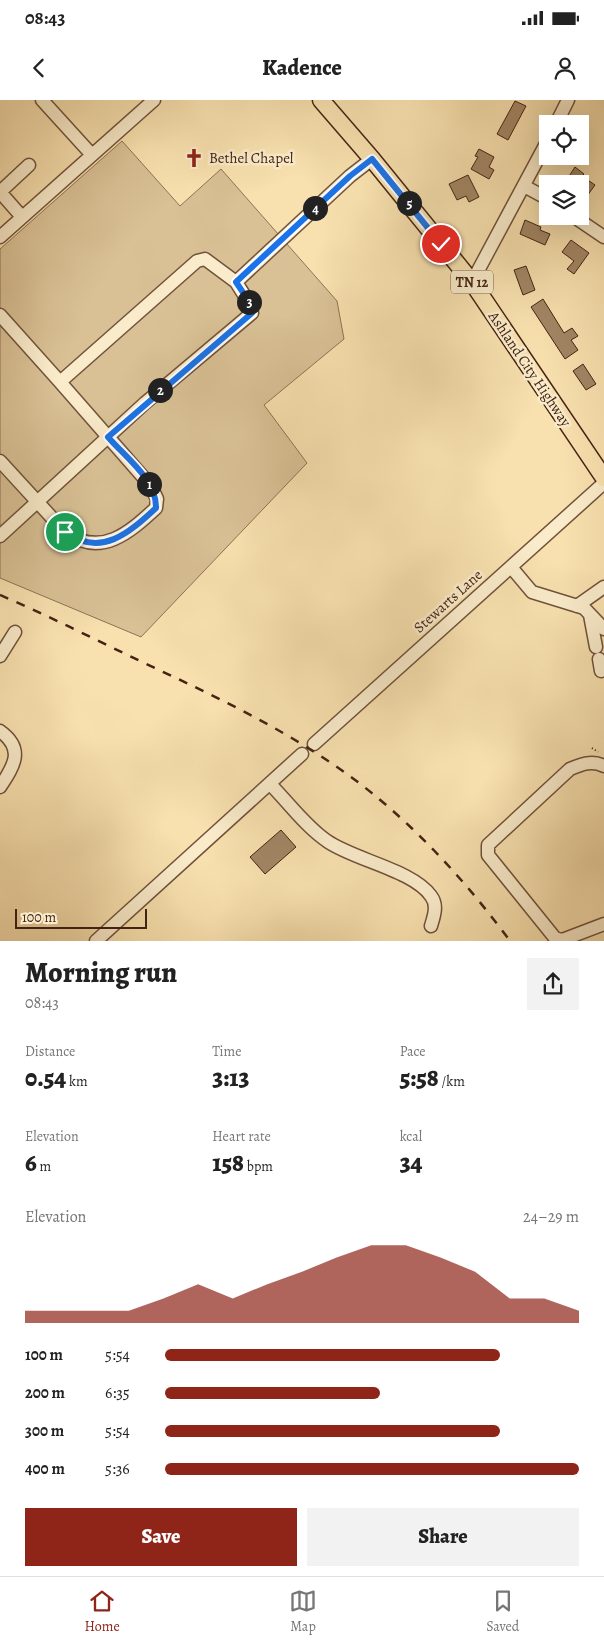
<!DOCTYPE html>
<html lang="en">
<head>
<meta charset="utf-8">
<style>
  body { margin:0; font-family:Alegreya,serif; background:#f2f2f2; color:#222; height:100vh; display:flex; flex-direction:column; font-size:19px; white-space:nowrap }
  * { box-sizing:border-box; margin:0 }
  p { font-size:16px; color:#767676 }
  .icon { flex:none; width:28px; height:28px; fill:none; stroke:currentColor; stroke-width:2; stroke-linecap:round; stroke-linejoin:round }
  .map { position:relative; height:841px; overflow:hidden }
  .sheet { display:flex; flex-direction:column; background:#fff; flex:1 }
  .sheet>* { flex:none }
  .fabs { position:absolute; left:539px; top:15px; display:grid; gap:10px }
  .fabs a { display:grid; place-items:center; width:50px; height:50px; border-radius:0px; background:#fff; box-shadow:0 5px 20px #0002; font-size:25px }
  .scale { position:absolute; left:15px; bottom:12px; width:132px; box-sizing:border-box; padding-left:5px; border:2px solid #442315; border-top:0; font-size:14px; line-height:18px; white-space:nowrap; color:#442315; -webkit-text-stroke:4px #faeccb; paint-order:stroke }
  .pin { position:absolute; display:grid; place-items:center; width:42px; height:42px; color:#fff; margin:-21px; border:2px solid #fff; border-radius:50%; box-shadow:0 1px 5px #0007 }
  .km { position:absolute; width:25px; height:25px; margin:-12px; border-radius:50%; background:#222; color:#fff; font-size:14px; line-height:25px; text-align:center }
  .round { display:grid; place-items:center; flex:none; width:52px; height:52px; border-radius:0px; background:#f2f2f2 }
  .overview { display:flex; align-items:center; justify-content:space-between; height:85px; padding:0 25px }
  h1 { font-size:28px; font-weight:800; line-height:38px }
  .stats { display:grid; grid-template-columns:repeat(3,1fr); gap:8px; height:85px; padding:5px 25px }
  .stats div { display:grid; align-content:center }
  .stats b { font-size:25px; font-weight:800 }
  .stats small { font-size:14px; font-weight:400 }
  .stats p { font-size:14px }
  .chart { height:140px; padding:10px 25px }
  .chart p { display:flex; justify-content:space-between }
  .chart svg { width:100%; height:90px; margin-top:5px; fill:#8f2418; opacity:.7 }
  .action { display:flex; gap:10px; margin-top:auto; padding:10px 25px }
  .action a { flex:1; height:58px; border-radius:0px; background:#8f2418; color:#fff; font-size:20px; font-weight:800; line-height:58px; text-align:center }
  .action a+a { background:#f2f2f2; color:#222 }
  ul { padding:0 25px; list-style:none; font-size:16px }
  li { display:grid; grid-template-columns:80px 60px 1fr; align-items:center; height:38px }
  li i { height:12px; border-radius:6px; background:#8f2418 }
  .status { display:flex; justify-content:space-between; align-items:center; height:35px; padding:0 25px; background:#fff; direction:ltr }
  .status svg { height:14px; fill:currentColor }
  header { display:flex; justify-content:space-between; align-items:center; height:65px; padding:0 25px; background:#fff; font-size:22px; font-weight:800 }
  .tab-bar { display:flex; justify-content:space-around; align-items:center; height:70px; border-top:1px solid #e0e0e0; background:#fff; font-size:14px; color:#767676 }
  .tab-bar a { display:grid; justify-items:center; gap:2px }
  .tab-bar .selected { color:#8f2418 }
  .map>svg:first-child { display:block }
  .green { fill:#d9c195; stroke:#8e7255 }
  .building { fill:#a28665; stroke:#442315 }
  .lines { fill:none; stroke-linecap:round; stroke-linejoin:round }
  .minor-casing { stroke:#71523c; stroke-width:15 }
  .major-casing { stroke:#442315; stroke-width:19 }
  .path { stroke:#442315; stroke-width:2; stroke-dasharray:1 2.5; stroke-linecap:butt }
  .minor { stroke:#faeccb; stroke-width:12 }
  .major { stroke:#f8e1af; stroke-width:16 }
  .rail { stroke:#442315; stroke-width:2.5; stroke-dasharray:9 9; stroke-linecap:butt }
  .route-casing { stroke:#fff; stroke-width:10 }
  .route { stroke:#1a73e8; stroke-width:6 }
  .labels { text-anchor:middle; stroke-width:5; stroke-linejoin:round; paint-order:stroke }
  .shield { fill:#faeccb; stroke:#7b5f4c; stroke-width:1 }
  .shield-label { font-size:14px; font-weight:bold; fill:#442315 }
  .poi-label { font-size:15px; fill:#442315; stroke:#faeccb; text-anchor:start }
  .street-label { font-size:15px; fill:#442315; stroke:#faeccb }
</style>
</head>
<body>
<div class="status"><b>08:43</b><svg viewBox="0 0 49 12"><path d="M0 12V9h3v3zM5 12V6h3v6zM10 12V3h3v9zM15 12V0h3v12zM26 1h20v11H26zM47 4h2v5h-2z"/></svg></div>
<header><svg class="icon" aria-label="back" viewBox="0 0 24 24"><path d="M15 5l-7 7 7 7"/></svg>Kadence<svg class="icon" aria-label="person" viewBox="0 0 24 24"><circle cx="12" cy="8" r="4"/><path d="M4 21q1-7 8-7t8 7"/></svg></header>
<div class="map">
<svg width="604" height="841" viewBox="0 0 604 841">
  <rect width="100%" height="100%" fill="#f8e1af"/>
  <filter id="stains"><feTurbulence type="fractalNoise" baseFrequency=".004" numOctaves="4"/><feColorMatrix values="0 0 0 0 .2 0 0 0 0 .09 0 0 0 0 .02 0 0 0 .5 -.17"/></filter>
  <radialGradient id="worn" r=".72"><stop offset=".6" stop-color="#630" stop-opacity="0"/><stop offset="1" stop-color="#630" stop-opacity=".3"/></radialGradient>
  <!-- green -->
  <path class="green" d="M 122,41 L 180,106 L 221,69 L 337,201 L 344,239 L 264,305 L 307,363 L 141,537 L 0,478 L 0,149 Z"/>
  <!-- building -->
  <path class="building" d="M 515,1 L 526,6 L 508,40 L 497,34 Z
    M 479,49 L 494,57 L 489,67 L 494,70 L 489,79 L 471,69 L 478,57 L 475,56 Z
    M 575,67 L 584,74 L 582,76 L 595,85 L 587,96 L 580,91 L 580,84 L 569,84 L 566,81 Z
    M 468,75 L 479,97 L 469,102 L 466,96 L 457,100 L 449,84 Z
    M 525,120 L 541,127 L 540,130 L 550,134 L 545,145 L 520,134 Z
    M 571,140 L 589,153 L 574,174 L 567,169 L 574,161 L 562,152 Z
    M 526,166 L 535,190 L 523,195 L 514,170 Z
    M 543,199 L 564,233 L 572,228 L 578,236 L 571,240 L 578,250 L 565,259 L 531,207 Z
    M 583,264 L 596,284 L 586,290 L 573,271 Z
    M 281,730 L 296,747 L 265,774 L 250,757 Z"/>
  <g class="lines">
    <!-- minor casing -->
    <g class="minor-casing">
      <path id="minor" d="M 42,0 L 92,55
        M 556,24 L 568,0
        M 524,86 L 548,99
        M 1,91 L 29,65
        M 0,92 L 22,117
        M 573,116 L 604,137
        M 0,137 L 154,0
        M 472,182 L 548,40
        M 0,215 L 60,282 L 197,161 L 205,159 L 236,182 L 350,76 L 372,59
        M 0,361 L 65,432 C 101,458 129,433 156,408 L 157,399 L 151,386 L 60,282
        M 0,436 L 145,303 L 252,213 L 251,206 L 236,182
        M 511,467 L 532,492 L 584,508 L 604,529
        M 577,506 L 604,487
        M 590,515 L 596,547
        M 0,556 L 15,532
        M 599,559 L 601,571 L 604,570
        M 0,631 C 25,649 14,666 0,687
        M 314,644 L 604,383
        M 604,666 C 592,660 582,664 570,669 L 488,745 L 488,755 L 555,838 L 562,840 L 604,824
        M 270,684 C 288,702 306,727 327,741 C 354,760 413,770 431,796 C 438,805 434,816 431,826
        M 96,841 L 302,654"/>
    </g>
    <!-- major casing -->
    <g class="major-casing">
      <path id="major" d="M 321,0 L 372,59 L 472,182 L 604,378"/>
    </g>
    <!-- path -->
    <path class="path" d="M 592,648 L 598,652"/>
    <!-- minor -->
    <use href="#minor" class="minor"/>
    <!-- major -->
    <use href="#major" class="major"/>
    <!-- rail -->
    <path class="rail" d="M 0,495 C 47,515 94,539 140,561 C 208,593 275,624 337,667 C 404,713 462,776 510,841"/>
  </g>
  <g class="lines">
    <!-- route casing -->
    <g class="route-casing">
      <path id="route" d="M 65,432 C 101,458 129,433 156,408 C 157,380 125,357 108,337 L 252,213 L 252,206 L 236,182 L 350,76 L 372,59 L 441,144"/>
    </g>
    <!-- route -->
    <use href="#route" class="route"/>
  </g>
  <!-- icons -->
  <defs>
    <g id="church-bare" transform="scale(1.5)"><path d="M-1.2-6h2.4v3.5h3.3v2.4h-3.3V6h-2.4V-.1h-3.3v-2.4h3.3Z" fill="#8f2418" stroke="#faeccb" stroke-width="2.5" paint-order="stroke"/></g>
  </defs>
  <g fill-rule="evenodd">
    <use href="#church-bare" x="194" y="58"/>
  </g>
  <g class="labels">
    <!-- shield labels -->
    <rect class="shield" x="451" y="170.5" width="42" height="23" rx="4"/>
    <g class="shield-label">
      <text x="472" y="187">TN 12</text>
    </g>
    <!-- poi labels -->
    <g class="poi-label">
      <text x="209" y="63">Bethel Chapel</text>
    </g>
    <!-- street labels -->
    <g class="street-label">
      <text transform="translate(530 269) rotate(56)" y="5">Ashland City Highway</text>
      <text transform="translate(448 501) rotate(-42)" y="5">Stewarts Lane</text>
    </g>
  </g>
  <rect width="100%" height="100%" filter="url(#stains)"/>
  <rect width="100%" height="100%" fill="url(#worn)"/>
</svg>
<div class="fabs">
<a><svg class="icon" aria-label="locate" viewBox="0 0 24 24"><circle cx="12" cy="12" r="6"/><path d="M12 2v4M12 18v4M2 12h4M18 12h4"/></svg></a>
<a><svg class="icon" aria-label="layers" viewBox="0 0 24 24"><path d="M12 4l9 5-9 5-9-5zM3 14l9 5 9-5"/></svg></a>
</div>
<div class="scale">100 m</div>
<div class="pin" style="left:65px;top:432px;background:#1e9e55"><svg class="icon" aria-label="arrive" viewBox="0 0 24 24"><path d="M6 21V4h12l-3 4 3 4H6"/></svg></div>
<div class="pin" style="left:441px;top:144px;background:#d93025"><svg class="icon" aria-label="check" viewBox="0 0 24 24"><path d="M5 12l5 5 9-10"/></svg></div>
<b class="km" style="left:149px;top:384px">1</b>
<b class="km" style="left:160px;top:290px">2</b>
<b class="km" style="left:249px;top:202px">3</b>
<b class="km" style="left:315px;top:108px">4</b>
<b class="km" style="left:409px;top:103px">5</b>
</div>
<section class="sheet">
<div class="overview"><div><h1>Morning run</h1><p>08:43</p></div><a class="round"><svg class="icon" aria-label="share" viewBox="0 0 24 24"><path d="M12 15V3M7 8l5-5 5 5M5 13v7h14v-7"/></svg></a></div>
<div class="stats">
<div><p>Distance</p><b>0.54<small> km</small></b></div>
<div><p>Time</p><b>3:13</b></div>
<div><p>Pace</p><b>5:58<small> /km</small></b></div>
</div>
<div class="stats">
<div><p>Elevation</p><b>6<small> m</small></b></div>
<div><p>Heart rate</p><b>158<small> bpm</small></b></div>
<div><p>kcal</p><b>34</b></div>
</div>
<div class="chart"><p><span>Elevation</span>24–29 m</p>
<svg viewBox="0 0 160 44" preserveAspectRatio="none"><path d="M0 44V38L10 38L20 38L30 38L40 32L50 25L60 32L70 25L80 19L90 12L100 6L110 6L120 12L130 19L140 32L150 32L160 38V44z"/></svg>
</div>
<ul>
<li><b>100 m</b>5:54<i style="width:81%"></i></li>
<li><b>200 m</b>6:35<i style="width:52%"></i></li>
<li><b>300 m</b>5:54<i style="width:81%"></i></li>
<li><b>400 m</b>5:36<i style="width:100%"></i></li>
</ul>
<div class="action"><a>Save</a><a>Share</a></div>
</section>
<nav class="tab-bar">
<a class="selected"><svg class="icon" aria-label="home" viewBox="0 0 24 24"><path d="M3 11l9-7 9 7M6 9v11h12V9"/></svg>Home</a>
<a><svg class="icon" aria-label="map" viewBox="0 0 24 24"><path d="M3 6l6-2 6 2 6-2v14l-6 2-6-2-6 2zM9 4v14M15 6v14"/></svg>Map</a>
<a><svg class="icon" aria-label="saved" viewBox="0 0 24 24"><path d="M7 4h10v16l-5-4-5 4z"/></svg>Saved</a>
</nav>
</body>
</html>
